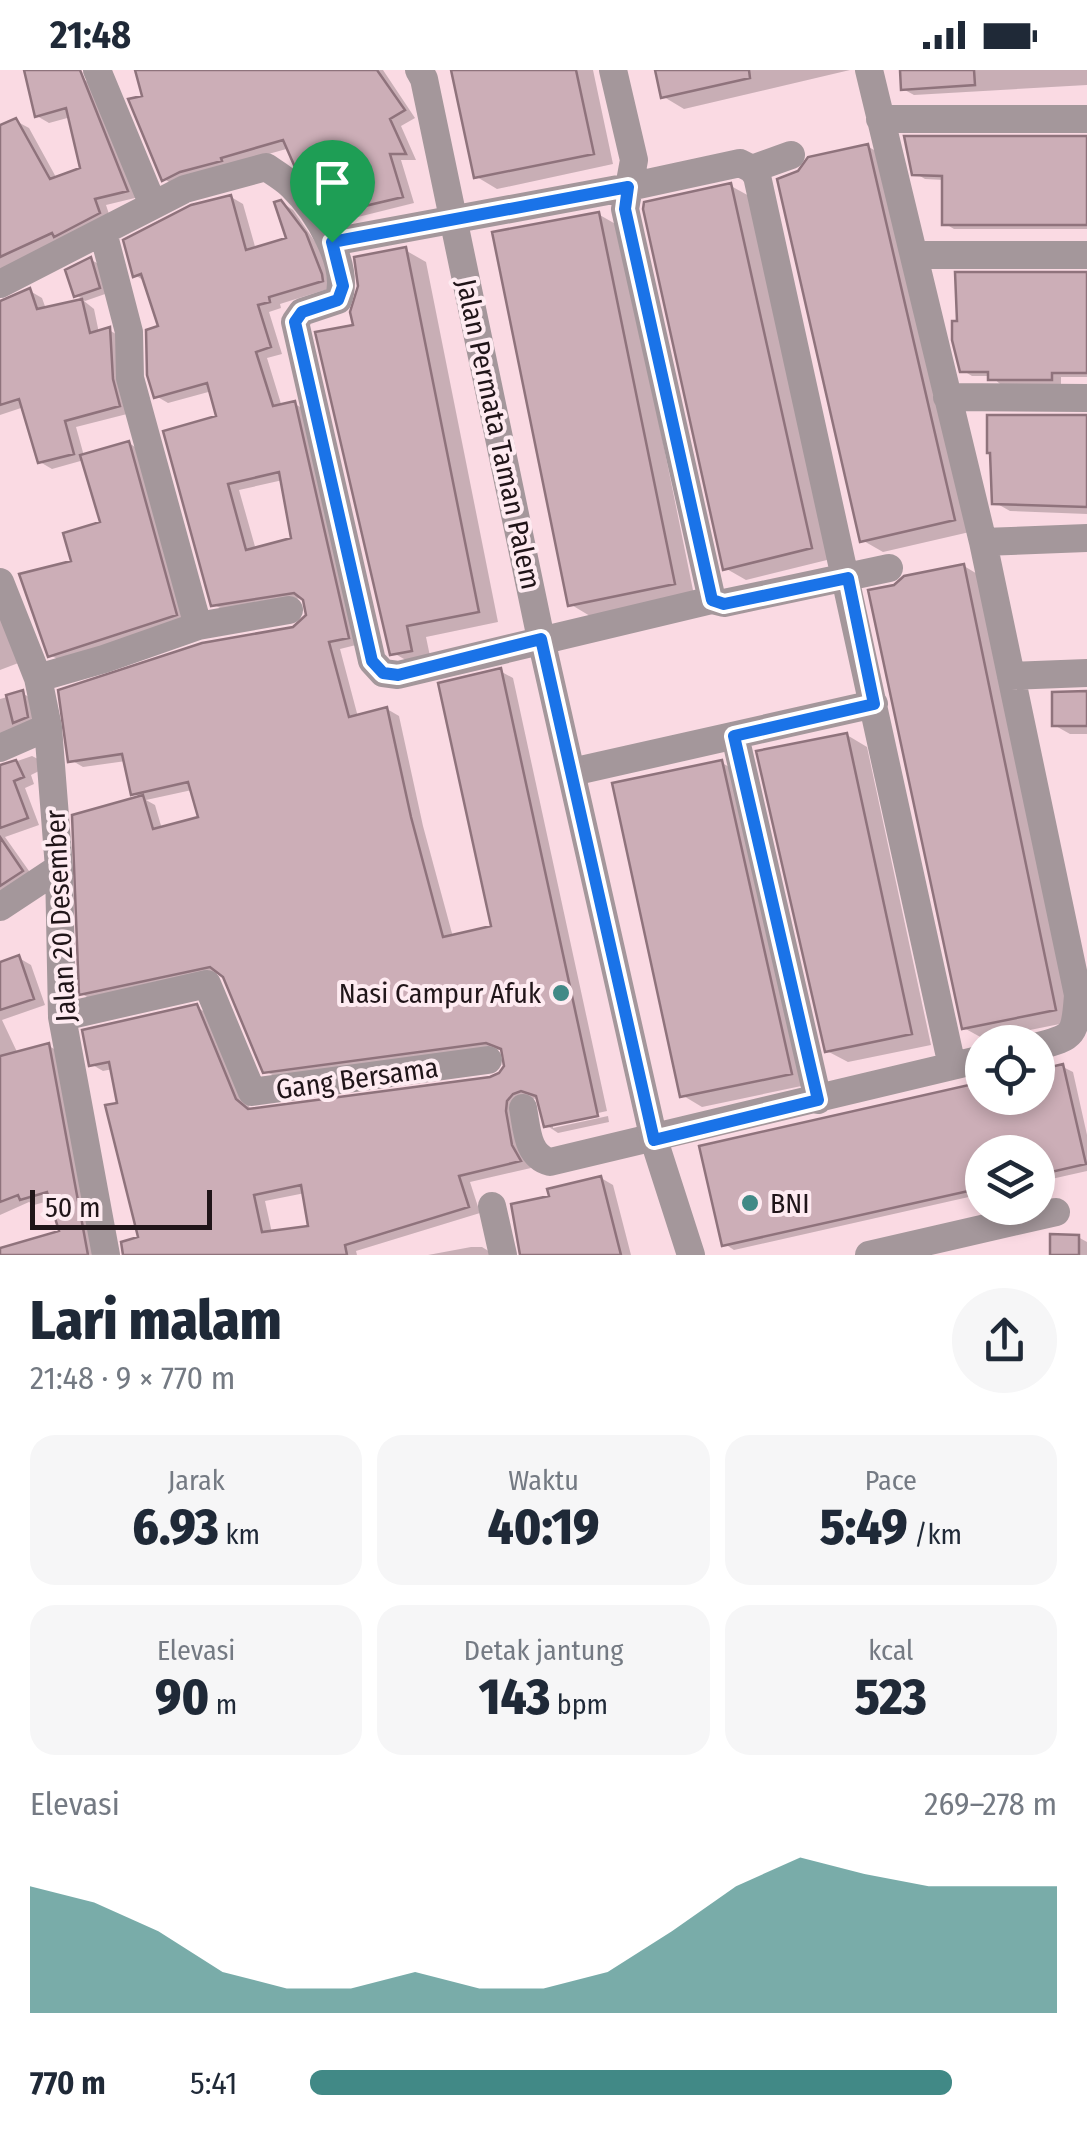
<!DOCTYPE html>
<html lang="id">
<head>
<meta charset="utf-8">
<style>
  body { margin:0; font-family:"Fira Sans Condensed",sans-serif; background:#f6f6f7; color:#1f2937; height:100vh; display:flex; flex-direction:column; font-size:38px; white-space:nowrap }
  * { box-sizing:border-box; margin:0 }
  p { font-size:32px; color:#747a83 }
  .icon { flex:none; width:55px; height:55px; fill:none; stroke:currentColor; stroke-width:2; stroke-linecap:round; stroke-linejoin:round }
  .map { position:relative; height:1185px; overflow:hidden }
  .drawer { display:flex; flex-direction:column; background:#fff; flex:1 }
  .drawer>* { flex:none }
  .controls { position:absolute; left:965px; top:955px; display:grid; gap:20px }
  .controls a { display:grid; place-items:center; width:90px; height:90px; border-radius:50%; background:#fff; box-shadow:0 5px 15px #0003; font-size:50px }
  .scale { position:absolute; left:30px; bottom:25px; width:182px; box-sizing:border-box; padding-left:10px; border:5px solid #201519; border-top:0; font-size:28px; line-height:35px; white-space:nowrap; color:#201519; -webkit-text-stroke:8px #feebf1; paint-order:stroke }
  .pin { position:absolute; display:grid; place-items:center; width:85px; height:85px; color:#fff; margin:-102px -42px; border-radius:50% 50% 50% 0; rotate:-45deg; box-shadow:0 0 10px #0007 }
  .pin .icon { rotate:45deg }
  .round { display:grid; place-items:center; flex:none; width:105px; height:105px; border-radius:52px; background:#f6f6f7 }
  .headline { display:flex; align-items:center; justify-content:space-between; height:170px; padding:0 30px }
  h1 { font-size:55px; font-weight:800; line-height:75px }
  .metrics { display:grid; grid-template-columns:repeat(3,1fr); gap:15px; height:170px; padding:10px 30px }
  .metrics div { display:grid; align-content:center; border-radius:25px; background:#f6f6f7; text-align:center }
  .metrics b { font-size:50px; font-weight:800 }
  .metrics small { font-size:28px; font-weight:400 }
  .metrics p { font-size:28px }
  .chart { height:280px; padding:20px 30px }
  .chart p { display:flex; justify-content:space-between }
  .chart svg { width:100%; height:180px; margin-top:10px; fill:#418986; opacity:.7 }
  ul { padding:0 30px; list-style:none; font-size:32px }
  li { display:grid; grid-template-columns:160px 120px 1fr; align-items:center; height:75px }
  li i { height:25px; border-radius:12px; background:#418986 }
  .status { display:flex; justify-content:space-between; align-items:center; height:70px; padding:0 50px; background:#fff; direction:ltr }
  .status svg { height:28px; fill:currentColor }
  .map>svg:first-child { display:block }
  .shadow { fill:#0003; fill-rule:evenodd }
  .building { fill:#ccaeb7; stroke:#8f737c; stroke-width:2.5; fill-rule:evenodd }
  .lines { fill:none; stroke-linecap:round; stroke-linejoin:round }
  .minor { stroke:#a4979b; stroke-width:28 }
  .tertiary { stroke:#a4979b; stroke-width:28 }
  .route-casing { stroke:#fff; stroke-width:20 }
  .route { stroke:#1a73e8; stroke-width:12 }
  .poi-dot { fill:#418986; stroke:#feebf1; stroke-width:4 }
  .labels { text-anchor:middle; stroke-width:8; stroke-linejoin:round; paint-order:stroke }
  .street-label { font-size:28px; fill:#201519; stroke:#feebf1 }
  .poi-label { font-size:28px; fill:#201519; stroke:#feebf1; text-anchor:end }
</style>
</head>
<body>
<div class="status"><b>21:48</b><svg viewBox="0 0 49 12"><path d="M0 12V9h3v3zM5 12V6h3v6zM10 12V3h3v9zM15 12V0h3v12zM26 1h20v11H26zM47 4h2v5h-2z"/></svg></div>
<div class="map">
<svg width="1087" height="1185" viewBox="0 0 1087 1185">
  <rect width="100%" height="100%" fill="#fadae3"/>
  <!-- shadow -->
  <path class="shadow" d="M 27,0 L 79,0 L 81,8 L 93,15 L 139,127 L 106,135 L 111,150 L 0,199 L 0,58 L 16,51 L 29,58 L 57,109 L 83,100 L 71,47 L 49,53 L 37,46 Z
    M 138,0 L 383,0 L 415,48 L 401,56 L 416,90 L 401,90 L 414,133 L 350,149 L 337,141 L 290,78 L 232,94 L 176,116 L 164,109 Z
    M 454,0 L 593,0 L 613,94 L 497,119 L 477,107 Z
    M 658,0 L 850,0 L 684,39 L 664,27 Z
    M 902,0 L 1087,0 L 1087,15 L 914,25 L 903,19 Z
    M 1087,69 L 1087,159 L 954,159 L 944,153 L 944,110 L 925,109 L 915,103 Z
    M 867,76 L 888,88 L 974,461 L 883,482 L 862,470 Z
    M 731,116 L 751,127 L 831,489 L 746,510 L 725,498 Z
    M 231,127 L 243,134 L 256,180 L 290,170 L 281,132 L 293,140 L 325,186 L 334,217 L 280,234 L 281,238 L 269,242 L 282,284 L 267,288 L 282,337 L 295,334 L 307,341 L 360,574 L 340,579 L 358,647 L 387,639 L 399,646 L 423,756 L 453,867 L 494,858 L 500,601 L 513,608 L 607,1041 L 553,1053 L 553,1058 L 608,1046 L 609,1052 L 558,1063 L 546,1055 L 539,1028 L 525,1030 L 524,1084 L 531,1098 L 470,1112 L 480,1143 L 356,1181 L 357,1185 L 125,1185 L 141,1169 L 120,1034 L 113,999 L 103,1001 L 91,994 L 196,937 L 209,944 L 251,1041 L 491,1010 L 506,999 L 505,979 L 278,1008 L 265,1001 L 222,903 L 94,931 L 82,924 L 142,728 L 133,723 L 126,691 L 83,697 L 71,690 L 294,559 L 307,548 L 305,530 L 301,528 L 225,541 L 213,534 L 219,347 L 212,321 L 168,333 L 156,326 L 161,258 L 146,212 L 135,205 ZM 283,410 L 294,470 L 256,480 L 239,420 ZM 192,720 L 201,749 L 162,759 L 155,735 L 146,730 ZM 305,1123 L 311,1158 L 272,1163 L 265,1131 Z
    M 598,144 L 619,156 L 694,525 L 590,546 L 570,534 Z
    M 405,180 L 426,192 L 498,552 L 426,567 L 431,591 L 411,593 L 390,581 L 356,257 Z
    M 91,190 L 101,195 L 108,223 L 85,231 L 76,225 Z
    M 1087,205 L 1087,307 L 1061,307 L 1061,314 L 1000,314 L 991,306 L 972,306 L 962,300 Z
    M 30,221 L 42,228 L 46,239 L 84,231 L 94,239 L 99,263 L 109,260 L 121,267 L 131,343 L 76,357 L 84,386 L 129,373 L 141,381 L 188,551 L 63,592 L 50,585 L 75,493 L 103,453 L 84,390 L 52,399 L 40,392 L 24,337 L 0,345 L 0,232 Z
    M 1087,348 L 1087,444 L 1010,441 L 994,432 Z
    M 964,496 L 984,508 L 1075,951 L 984,969 L 964,958 Z
    M 0,547 L 21,592 L 0,600 Z
    M 22,623 L 34,630 L 39,653 L 0,675 L 0,629 Z
    M 1087,623 L 1087,664 L 1070,664 L 1054,655 Z
    M 847,665 L 867,677 L 931,975 L 848,992 L 827,981 Z
    M 32,686 L 44,692 L 45,698 L 31,705 L 34,714 L 25,718 L 39,755 L 5,767 L 34,808 L 0,833 L 0,697 Z
    M 722,693 L 742,704 L 811,1014 L 702,1037 L 682,1025 Z
    M 19,888 L 31,895 L 45,935 L 2,950 L 18,984 L 49,976 L 61,983 L 98,1185 L 5,1185 L 62,1162 L 52,1130 L 34,1135 L 29,1132 L 0,1145 L 0,895 Z
    M 1063,997 L 1073,1002 L 1087,1065 L 1087,1101 L 1038,1112 L 1038,1082 L 982,1082 L 982,1124 L 734,1180 L 725,1174 L 702,1078 L 982,1015 L 982,1028 L 1038,1028 L 1038,1003 Z
    M 601,1108 L 613,1115 L 631,1185 L 522,1185 L 552,1128 Z
    M 1078,1167 L 1087,1172 L 1087,1185 L 1052,1185 Z
    M 471,1177 L 482,1177 L 495,1185 L 428,1185 Z"/>
  <!-- building -->
  <path class="building" d="M 24,0 L 80,0 L 128,121 L 95,129 L 100,143 L 54,167 L 52,163 L 0,187 L 0,55 L 16,48 L 50,109 L 80,98 L 66,38 L 35,47 Z
    M 135,0 L 377,0 L 405,40 L 390,49 L 406,84 L 390,84 L 403,127 L 335,143 L 315,116 L 294,95 L 283,70 L 221,88 L 222,91 L 180,102 L 162,111 L 128,29 L 142,26 Z
    M 451,0 L 576,0 L 594,84 L 474,108 Z
    M 655,0 L 749,0 L 750,8 L 661,28 Z
    M 900,0 L 974,0 L 975,15 L 901,20 Z
    M 904,66 L 1087,66 L 1087,155 L 942,155 L 942,106 L 912,105 Z
    M 868,74 L 955,450 L 860,472 L 777,109 L 798,101 L 808,87 Z
    M 731,113 L 812,478 L 723,500 L 643,139 L 644,132 Z
    M 231,125 L 246,180 L 286,168 L 274,132 L 281,130 L 306,163 L 322,204 L 323,211 L 269,227 L 270,232 L 258,235 L 271,277 L 256,282 L 273,336 L 295,331 L 349,568 L 329,572 L 349,647 L 387,637 L 411,747 L 443,867 L 491,856 L 438,613 L 501,598 L 598,1046 L 544,1057 L 536,1026 L 521,1021 L 513,1024 L 507,1031 L 506,1041 L 512,1075 L 521,1091 L 459,1106 L 469,1137 L 345,1175 L 347,1185 L 123,1185 L 121,1172 L 138,1167 L 105,1035 L 117,1033 L 109,992 L 89,996 L 82,960 L 197,934 L 236,1029 L 248,1039 L 490,1007 L 499,1003 L 504,996 L 501,979 L 486,973 L 263,1003 L 223,907 L 210,897 L 79,925 L 72,745 L 143,725 L 153,759 L 198,747 L 188,712 L 131,725 L 122,684 L 68,692 L 58,620 L 202,573 L 293,557 L 306,545 L 303,530 L 294,523 L 211,536 L 163,361 L 216,346 L 207,313 L 154,328 L 147,305 L 146,260 L 158,256 L 141,204 L 133,207 L 123,170 L 191,135 ZM 279,402 L 291,468 L 246,480 L 228,414 ZM 301,1115 L 308,1156 L 262,1162 L 254,1125 Z
    M 599,142 L 675,514 L 568,536 L 492,162 Z
    M 406,177 L 479,542 L 407,556 L 412,581 L 390,585 L 315,262 L 353,255 L 350,242 L 358,216 L 354,187 Z
    M 91,187 L 100,218 L 74,227 L 65,200 Z
    M 955,202 L 1087,202 L 1087,303 L 1052,303 L 1052,310 L 988,310 L 988,302 L 960,302 L 952,270 L 952,251 L 957,251 Z
    M 30,218 L 37,239 L 82,229 L 90,263 L 110,257 L 113,309 L 120,336 L 65,351 L 74,384 L 38,393 L 19,329 L 0,335 L 0,231 Z
    M 987,345 L 1087,345 L 1087,437 L 992,434 L 990,383 L 987,383 Z
    M 129,371 L 177,545 L 48,587 L 19,504 L 71,491 L 63,463 L 100,452 L 80,385 Z
    M 964,494 L 1056,940 L 962,959 L 868,520 L 894,515 L 904,506 Z
    M 23,620 L 28,647 L 13,653 L 6,625 Z
    M 1087,621 L 1087,656 L 1052,656 L 1052,622 Z
    M 847,663 L 912,964 L 825,982 L 756,681 Z
    M 16,690 L 24,707 L 14,711 L 28,748 L 0,758 L 0,695 Z
    M 722,690 L 792,1004 L 680,1027 L 612,713 Z
    M 0,767 L 23,801 L 0,816 Z
    M 19,885 L 34,929 L 0,940 L 0,892 Z
    M 49,973 L 88,1185 L 0,1185 L 0,1178 L 59,1161 L 47,1122 L 20,1130 L 18,1125 L 0,1132 L 0,986 Z
    M 1063,994 L 1086,1094 L 1038,1105 L 1038,1082 L 982,1082 L 982,1118 L 722,1176 L 699,1076 L 982,1012 L 982,1028 L 1038,1028 L 1038,1000 Z
    M 601,1106 L 621,1185 L 520,1185 L 511,1134 L 549,1126 L 547,1119 Z
    M 1050,1164 L 1079,1165 L 1079,1185 L 1050,1185 Z"/>
  <g class="lines">
    <!-- minor -->
    <path class="minor" d="M 97,0 L 153,135
      M 613,0 L 634,90 L 625,139 L 712,530
      M 869,0 L 983,472 L 1078,925 C 1075,963 1076,967 1038,976
      M 880,49 L 1087,49
      M 752,99 L 757,106 L 952,996
      M 103,162 L 129,262 L 130,308 L 198,556
      M 332,172 L 629,117 L 740,93 L 752,99 L 791,85
      M 914,185 L 1087,185
      M 0,214 L 185,119 L 266,97 C 275,103 285,109 292,116 C 317,140 351,196 338,230 L 302,242 L 295,252 L 372,591 L 383,603 L 398,605 L 712,530 L 724,533 L 889,498
      M 947,327 L 1087,328
      M 983,472 L 1087,468
      M 0,512 L 38,608 L 48,657 L 59,798 L 62,947 L 106,1185
      M 1011,606 L 1087,603
      M 38,608 L 104,589 L 198,556 L 289,540
      M 735,666 L 818,1030
      M 0,678 L 48,657
      M 572,702 L 874,634
      M 0,837 L 59,798
      M 62,947 L 207,914 L 252,1022 L 488,990
      M 523,1038 C 527,1059 527,1086 550,1092 L 982,989
      M 492,1136 L 503,1185
      M 869,1185 L 1056,1142"/>
    <!-- tertiary -->
    <path class="tertiary" d="M 419,0 L 424,9 L 541,569 L 654,1070 L 691,1185"/>
  </g>
  <g class="lines">
    <!-- route casing -->
    <g class="route-casing">
      <path id="route" d="M 628,117 L 625,139 L 712,530 L 724,534 L 848,508 L 874,634 L 734,666 L 818,1030 L 654,1070 L 541,569 L 398,605 L 383,603 L 372,591 L 295,252 L 302,242 L 338,230 L 343,216 L 332,172 Z"/>
    </g>
    <!-- route -->
    <use href="#route" class="route"/>
  </g>
  <!-- markers -->
  <g class="poi-dot">
    <circle cx="561" cy="923" r="10"/>
    <circle cx="750" cy="1133" r="10"/>
  </g>
  <g class="labels">
    <!-- street labels -->
    <g class="street-label">
      <text transform="translate(499 364) rotate(78)" y="10">Jalan Permata Taman Palem</text>
      <text transform="translate(60 846) rotate(-93)" y="10">Jalan 20 Desember</text>
      <text transform="translate(357 1008) rotate(-8)" y="10">Gang Bersama</text>
    </g>
    <!-- poi labels -->
    <g class="poi-label">
      <text x="541" y="933">Nasi Campur Afuk</text>
      <text x="770" y="1143" text-anchor="start">BNI</text>
    </g>
  </g>
</svg>
<div class="controls">
<a><svg class="icon" aria-label="locate" viewBox="0 0 24 24"><circle cx="12" cy="12" r="6"/><path d="M12 2v4M12 18v4M2 12h4M18 12h4"/></svg></a>
<a><svg class="icon" aria-label="layers" viewBox="0 0 24 24"><path d="M12 4l9 5-9 5-9-5zM3 14l9 5 9-5"/></svg></a>
</div>
<div class="scale">50 m</div>
<div class="pin" style="left:332px;top:172px;background:#1e9e55"><svg class="icon" aria-label="arrive" viewBox="0 0 24 24"><path d="M6 21V4h12l-3 4 3 4H6"/></svg></div>
</div>
<section class="drawer">
<div class="headline"><div><h1>Lari malam</h1><p>21:48 · 9 × 770 m</p></div><a class="round"><svg class="icon" aria-label="share" viewBox="0 0 24 24"><path d="M12 15V3M7 8l5-5 5 5M5 13v7h14v-7"/></svg></a></div>
<div class="metrics">
<div><p>Jarak</p><b>6.93<small> km</small></b></div>
<div><p>Waktu</p><b>40:19</b></div>
<div><p>Pace</p><b>5:49<small> /km</small></b></div>
</div>
<div class="metrics">
<div><p>Elevasi</p><b>90<small> m</small></b></div>
<div><p>Detak jantung</p><b>143<small> bpm</small></b></div>
<div><p>kcal</p><b>523</b></div>
</div>
<div class="chart"><p><span>Elevasi</span>269–278 m</p>
<svg viewBox="0 0 160 44" preserveAspectRatio="none"><path d="M0 44V13L10 17L20 24L30 34L40 38L50 38L60 34L70 38L80 38L90 34L100 24L110 13L120 6L130 10L140 13L150 13L160 13V44z"/></svg>
</div>
<ul>
<li><b>770 m</b>5:41<i style="width:86%"></i></li>
</ul>
</section>
</body>
</html>
